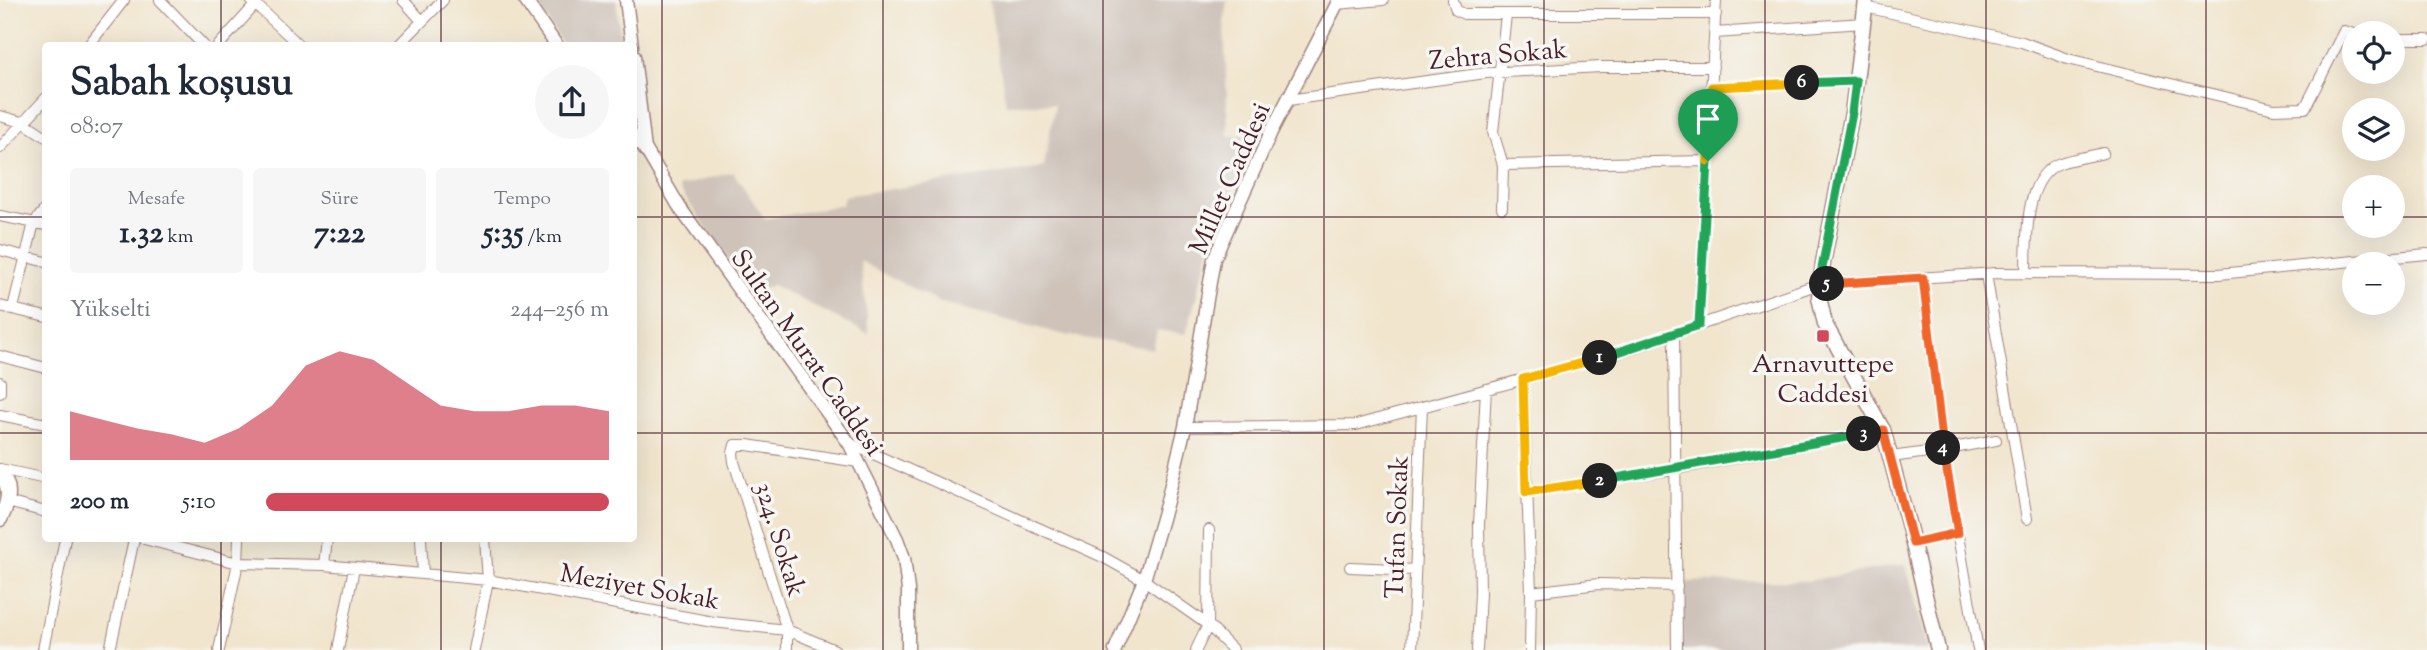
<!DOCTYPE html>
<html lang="tr">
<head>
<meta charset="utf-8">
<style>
  body { margin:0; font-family:"Sorts Mill Goudy",serif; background:#f6f6f7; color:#1f2937; height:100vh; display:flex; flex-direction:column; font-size:26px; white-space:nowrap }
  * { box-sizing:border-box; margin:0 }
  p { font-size:23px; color:#747a83 }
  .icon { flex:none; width:38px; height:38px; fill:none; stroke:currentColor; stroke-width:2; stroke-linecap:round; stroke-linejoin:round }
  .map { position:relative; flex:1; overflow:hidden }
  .details { position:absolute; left:42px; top:42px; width:595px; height:500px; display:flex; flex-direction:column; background:#fff; border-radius:7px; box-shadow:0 7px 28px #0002 }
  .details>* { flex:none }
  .tools { position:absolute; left:2342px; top:21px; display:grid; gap:14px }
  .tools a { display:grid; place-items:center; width:63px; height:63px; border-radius:50%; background:#fff; box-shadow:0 7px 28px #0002; font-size:35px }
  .pin { position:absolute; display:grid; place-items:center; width:60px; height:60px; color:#fff; margin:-72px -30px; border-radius:50% 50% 50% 0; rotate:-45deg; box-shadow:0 0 7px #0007 }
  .pin .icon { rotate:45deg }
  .km { position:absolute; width:35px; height:35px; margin:-18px; border-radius:50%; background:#222; color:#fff; font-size:19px; line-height:35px; text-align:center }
  .round { display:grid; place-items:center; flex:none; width:74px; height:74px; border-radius:37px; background:#f6f6f7 }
  .head { display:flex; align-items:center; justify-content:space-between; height:119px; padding:0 28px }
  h1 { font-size:38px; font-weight:700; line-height:52px }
  .metrics { display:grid; grid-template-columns:repeat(3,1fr); gap:10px; height:119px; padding:7px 28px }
  .metrics div { display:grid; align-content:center; border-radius:7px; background:#f6f6f7; text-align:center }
  .metrics b { font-size:30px; font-weight:700 }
  .metrics small { font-size:19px; font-weight:400 }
  .metrics p { font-size:19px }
  .chart { height:196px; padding:14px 28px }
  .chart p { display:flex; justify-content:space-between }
  .chart svg { width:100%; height:126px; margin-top:7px; fill:#d1495b; opacity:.7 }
  ul { padding:0 28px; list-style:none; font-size:23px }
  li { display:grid; grid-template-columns:112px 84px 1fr; align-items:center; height:52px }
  li i { height:18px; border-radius:9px; background:#d1495b }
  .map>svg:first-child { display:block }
  .industrial { fill:#cec2b9 }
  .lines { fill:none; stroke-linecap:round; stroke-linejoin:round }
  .minor-casing { stroke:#9e827c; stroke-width:12 }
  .tertiary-casing { stroke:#9e827c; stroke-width:15 }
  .secondary-casing { stroke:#9e827c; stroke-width:17 }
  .minor { stroke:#fff; stroke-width:10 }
  .tertiary { stroke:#fff; stroke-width:12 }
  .secondary { stroke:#fff; stroke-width:14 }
  .split-1-casing { stroke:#fff; stroke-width:14 }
  .split-2-casing { stroke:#fff; stroke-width:14 }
  .split-3-casing { stroke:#fff; stroke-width:14 }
  .split-4-casing { stroke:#fff; stroke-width:14 }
  .split-5-casing { stroke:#fff; stroke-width:14 }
  .split-6-casing { stroke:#fff; stroke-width:14 }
  .split-7-casing { stroke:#fff; stroke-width:14 }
  .split-1 { stroke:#22a559; stroke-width:9 }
  .split-2 { stroke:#f5b400; stroke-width:9 }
  .split-3 { stroke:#22a559; stroke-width:9 }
  .split-4 { stroke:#f0652b; stroke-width:9 }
  .split-5 { stroke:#f0652b; stroke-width:9 }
  .split-6 { stroke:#22a559; stroke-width:9 }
  .split-7 { stroke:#f5b400; stroke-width:9 }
  .grid { fill:none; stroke:#4a1f2b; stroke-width:2; stroke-opacity:0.55 }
  .poi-dot { fill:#d1495b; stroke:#f6f6f2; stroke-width:2.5 }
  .labels { text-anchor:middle; stroke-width:7; stroke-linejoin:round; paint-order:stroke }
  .street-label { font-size:26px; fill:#4a1f2b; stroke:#f6f6f2 }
  .poi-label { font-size:26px; fill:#4a1f2b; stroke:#f6f6f2 }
</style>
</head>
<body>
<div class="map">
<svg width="2427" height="650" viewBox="0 0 2427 650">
  <rect width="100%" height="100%" fill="#f6f6f2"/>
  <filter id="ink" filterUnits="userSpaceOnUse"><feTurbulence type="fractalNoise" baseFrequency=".0143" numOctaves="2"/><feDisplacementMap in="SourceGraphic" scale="14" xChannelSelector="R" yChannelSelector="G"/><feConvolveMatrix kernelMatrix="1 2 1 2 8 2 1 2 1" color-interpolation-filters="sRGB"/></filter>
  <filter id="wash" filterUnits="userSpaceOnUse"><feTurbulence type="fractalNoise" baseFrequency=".00686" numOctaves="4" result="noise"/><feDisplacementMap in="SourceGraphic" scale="28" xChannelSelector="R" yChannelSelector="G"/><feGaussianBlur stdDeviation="1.57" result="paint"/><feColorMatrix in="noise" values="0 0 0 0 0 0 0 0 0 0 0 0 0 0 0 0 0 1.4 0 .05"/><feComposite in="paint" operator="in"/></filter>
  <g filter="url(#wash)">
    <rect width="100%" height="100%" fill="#f1e5cd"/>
    <!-- industrial -->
    <path class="industrial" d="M 535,0 L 616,0 L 621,42 L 599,45 L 563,45 Z
      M 989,0 L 1227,0 L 1224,19 L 1228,136 L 1258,135 L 1214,231 L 1186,334 L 1157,330 L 1153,349 L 1065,335 L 938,302 L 860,261 L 869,334 L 772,285 L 752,294 L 678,187 L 733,172 L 765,219 L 842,205 L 844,196 L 1044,167 L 1055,104 L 1006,104 Z
      M 1906,564 L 1928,650 L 1683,650 L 1683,582 L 1806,581 Z"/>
  </g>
  <g filter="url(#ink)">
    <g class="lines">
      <!-- minor casing -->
      <g class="minor-casing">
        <path id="minor" d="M 160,0 L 204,46
          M 251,0 L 300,46
          M 403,0 L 422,21
          M 1453,0 L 1456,10 L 1464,14 L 1716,14
          M 1336,4 L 1383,0
          M 1865,7 L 2022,42 L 2068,59 L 2274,109 L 2305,108 L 2344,31 L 2354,34
          M 1715,33 L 1864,23
          M 2392,39 L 2427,39
          M 88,46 L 124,0
          M 218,46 L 256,4
          M 398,46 L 443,0
          M 1712,87 L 1856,81
          M 1288,100 L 1486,73 L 1601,67 L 1713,67
          M 0,116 L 25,123 L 46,137
          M 0,148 L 46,98
          M 1503,165 L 1708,161
          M 1502,208 L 1503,165 L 1493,132 L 1506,15
          M 0,216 L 46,225
          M 0,250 L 46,262
          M 2026,273 C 2027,240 2023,177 2060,163 C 2074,158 2089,157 2103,153
          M 1986,274 L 2027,519
          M 1923,278 L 1943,450 L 1978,650
          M 0,306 L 46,317
          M 13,308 L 34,223 L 46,208
          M 1699,325 L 1716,0
          M 1674,334 L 1677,650
          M 0,356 L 46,368
          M 1523,379 L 1531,592 L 1530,650
          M 0,382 L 0,392
          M 0,415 L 46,424
          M 1185,427 L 1356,425 L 1612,355 L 1819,284 L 1997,273 L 2219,274 L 2427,254
          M 849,443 L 1103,557 L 1144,580 L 1208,625 L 1233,650
          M 1891,457 L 1943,450 L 1996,440
          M 0,469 L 46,479
          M 1526,492 L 1676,469 L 1883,430
          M 7,502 L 46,512
          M 144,539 L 238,563 L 324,565 L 488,580 L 713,622 L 787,630 L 835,650
          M 421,539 L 423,574
          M 1913,543 L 1958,533
          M 324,565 L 327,539
          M 1350,567 L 1415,570
          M 1531,592 L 1599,584 L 1677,586
          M 43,650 L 65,539
          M 110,650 L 134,539
          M 219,650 L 238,563 L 239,539
          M 338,650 L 354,568
          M 474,650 L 488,580 L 485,539
          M 787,650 L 787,630 L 734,462 L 733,453 L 735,445 L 747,445 L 859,462
          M 1196,650 L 1208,625 L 1209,530
          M 1412,650 L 1422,407
          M 1477,650 L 1480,593 L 1479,525 L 1486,389"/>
      </g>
      <!-- tertiary casing -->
      <g class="tertiary-casing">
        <path id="tertiary" d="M 525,0 L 557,46
          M 626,0 L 632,46
          M 634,56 L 645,150
          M 634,136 L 646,150 L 680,208 L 849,443 L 897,539 L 904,558 L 908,590 L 908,650
          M 1115,650 L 1144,580 L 1166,505 L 1185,427 L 1214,259 L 1271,132 L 1339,0"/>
      </g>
      <!-- secondary casing -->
      <g class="secondary-casing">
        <path id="secondary" d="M 1866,0 L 1852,113 L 1823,263 L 1819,297 L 1825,324 L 1883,430 L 1909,527 L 1938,650
          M 0,474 C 13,486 8,505 0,519"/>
      </g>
      <!-- minor -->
      <use href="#minor" class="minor"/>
      <!-- tertiary -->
      <use href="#tertiary" class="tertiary"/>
      <!-- secondary -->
      <use href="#secondary" class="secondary"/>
    </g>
  </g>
  <g class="lines" filter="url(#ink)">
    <!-- split-1 casing -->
    <g class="split-1-casing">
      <path id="split-1" d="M 1600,358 L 1699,325 L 1708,161"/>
    </g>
    <!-- split-2 casing -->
    <g class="split-2-casing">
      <path id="split-2" d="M 1600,481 L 1526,492 L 1523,379 L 1600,358"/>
    </g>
    <!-- split-3 casing -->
    <g class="split-3-casing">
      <path id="split-3" d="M 1600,481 L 1864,434"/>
    </g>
    <!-- split-4 casing -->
    <g class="split-4-casing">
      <path id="split-4" d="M 1864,434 L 1883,430 L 1913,543 L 1958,533 L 1943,448"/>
    </g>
    <!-- split-5 casing -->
    <g class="split-5-casing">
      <path id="split-5" d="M 1827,284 L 1923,278 L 1943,448"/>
    </g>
    <!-- split-6 casing -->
    <g class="split-6-casing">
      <path id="split-6" d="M 1802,83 L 1856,81 L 1852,113 L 1819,284 L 1827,284"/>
    </g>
    <!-- split-7 casing -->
    <g class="split-7-casing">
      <path id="split-7" d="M 1708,161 L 1712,87 L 1802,83"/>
    </g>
    <!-- split-1 -->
    <use href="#split-1" class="split-1"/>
    <!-- split-2 -->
    <use href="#split-2" class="split-2"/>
    <!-- split-3 -->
    <use href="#split-3" class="split-3"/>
    <!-- split-4 -->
    <use href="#split-4" class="split-4"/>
    <!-- split-5 -->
    <use href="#split-5" class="split-5"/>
    <!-- split-6 -->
    <use href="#split-6" class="split-6"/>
    <!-- split-7 -->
    <use href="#split-7" class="split-7"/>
  </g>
  <!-- grid -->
  <path class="grid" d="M 221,0 L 221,46M 441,0 L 441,46M 662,0 L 662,650M 883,0 L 883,650M 1103,0 L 1103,650M 1324,0 L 1324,650M 1544,0 L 1544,650M 1765,0 L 1765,650M 1986,0 L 1986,650M 2206,0 L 2206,650M 0,217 L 46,217M 634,217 L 2354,217M 2392,217 L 2427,217M 0,433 L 46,433M 634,433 L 2427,433M 221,539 L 221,650M 441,539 L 441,650"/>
  <!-- markers -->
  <rect class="poi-dot" x="1816" y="329" width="14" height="14" rx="3.5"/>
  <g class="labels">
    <!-- street labels -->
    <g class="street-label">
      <text transform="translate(1498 54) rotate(-5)" y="9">Zehra Sokak</text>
      <text transform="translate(1229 178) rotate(-66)" y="9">Millet Caddesi</text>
      <text transform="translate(808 352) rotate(55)" y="9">Sultan Murat Caddesi</text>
      <text transform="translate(1396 527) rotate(-88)" y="9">Tufan Sokak</text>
      <text transform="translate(781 539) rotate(73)" y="9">324. Sokak</text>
      <text transform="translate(640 586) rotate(10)" y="9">Meziyet Sokak</text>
    </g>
    <!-- poi labels -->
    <g class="poi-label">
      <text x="1823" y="372">Arnavuttepe<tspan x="1823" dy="30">Caddesi</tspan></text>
    </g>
  </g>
</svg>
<div class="tools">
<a><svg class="icon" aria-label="locate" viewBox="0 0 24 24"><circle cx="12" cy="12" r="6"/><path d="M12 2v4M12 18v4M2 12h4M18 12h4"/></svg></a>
<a><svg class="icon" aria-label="layers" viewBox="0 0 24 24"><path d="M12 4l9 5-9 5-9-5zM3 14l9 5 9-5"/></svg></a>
<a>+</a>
<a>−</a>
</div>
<div class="pin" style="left:1708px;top:161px;background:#1e9e55"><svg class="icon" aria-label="arrive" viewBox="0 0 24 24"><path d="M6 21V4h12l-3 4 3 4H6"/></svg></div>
<b class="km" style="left:1600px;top:358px">1</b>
<b class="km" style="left:1600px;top:481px">2</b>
<b class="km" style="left:1864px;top:434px">3</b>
<b class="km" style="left:1943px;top:448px">4</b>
<b class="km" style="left:1827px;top:284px">5</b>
<b class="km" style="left:1802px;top:83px">6</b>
<section class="details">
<div class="head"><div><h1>Sabah koşusu</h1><p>08:07</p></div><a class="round"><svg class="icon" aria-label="share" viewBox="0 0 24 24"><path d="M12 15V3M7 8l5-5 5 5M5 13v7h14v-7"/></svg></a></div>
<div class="metrics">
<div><p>Mesafe</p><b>1.32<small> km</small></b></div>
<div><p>Süre</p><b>7:22</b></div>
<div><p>Tempo</p><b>5:35<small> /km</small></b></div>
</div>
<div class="chart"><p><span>Yükselti</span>244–256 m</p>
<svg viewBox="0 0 160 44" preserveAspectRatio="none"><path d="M0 44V27L10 30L20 33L30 35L40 38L50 33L60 25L70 11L80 6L90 9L100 17L110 25L120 27L130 27L140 25L150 25L160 27V44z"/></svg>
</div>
<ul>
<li><b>200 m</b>5:10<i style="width:100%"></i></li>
</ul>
</section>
</div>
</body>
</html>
